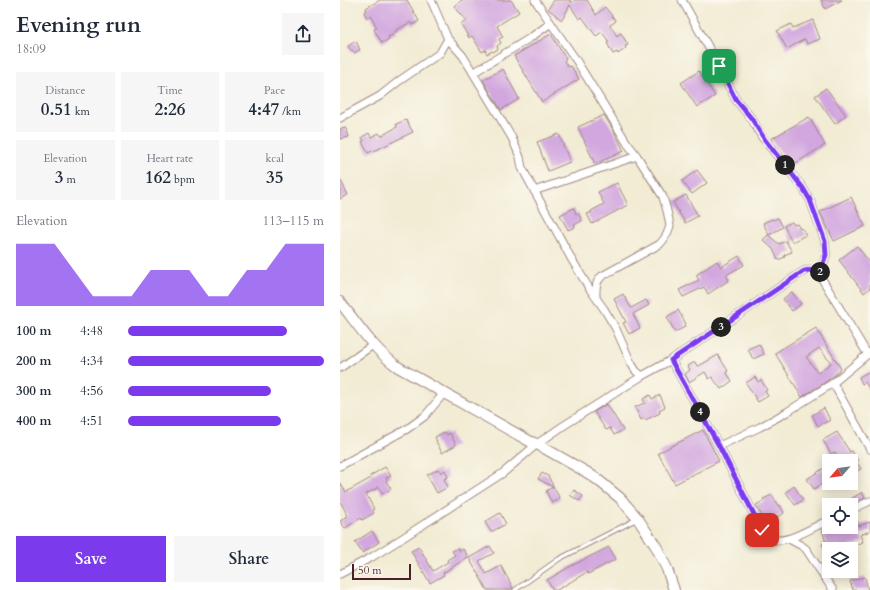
<!DOCTYPE html>
<html lang="en">
<head>
<meta charset="utf-8">
<style>
  body { margin:0; font-family:Cardo,serif; background:#f6f6f7; color:#1f2937; height:100vh; display:flex; flex-direction:column; font-size:15px; white-space:nowrap }
  * { box-sizing:border-box; margin:0 }
  p { font-size:13px; color:#747a83 }
  .icon { flex:none; width:22px; height:22px; fill:none; stroke:currentColor; stroke-width:2; stroke-linecap:round; stroke-linejoin:round }
  .map { position:relative; flex:1; overflow:hidden }
  .side { display:flex; flex-direction:column; background:#fff; width:340px }
  .side>* { flex:none }
  .needle { width:26px; rotate:242deg }
  .fabs { position:absolute; left:482px; top:454px; display:grid; gap:8px }
  .fabs a { display:grid; place-items:center; width:36px; height:36px; border-radius:0px; background:#fff; box-shadow:0 2px 10px #0003; font-size:20px }
  .scale { position:absolute; left:12px; bottom:10px; width:59px; box-sizing:border-box; padding-left:4px; border:2px solid #4a1f2b; border-top:0; font-size:11px; line-height:14px; white-space:nowrap; color:#4a1f2b; -webkit-text-stroke:3px #fbf7ec; paint-order:stroke }
  .pin { position:absolute; display:grid; place-items:center; width:34px; height:34px; color:#fff; margin:-17px; border-radius:8px; box-shadow:0 2px 6px #0006 }
  .km { position:absolute; width:20px; height:20px; margin:-10px; border-radius:50%; background:#222; color:#fff; font-size:11px; line-height:20px; text-align:center }
  .round { display:grid; place-items:center; flex:none; width:42px; height:42px; border-radius:0px; background:#f6f6f7 }
  .head { display:flex; align-items:center; justify-content:space-between; height:68px; padding:0 16px }
  h1 { font-size:22px; font-weight:700; line-height:30px }
  .stats { display:grid; grid-template-columns:repeat(3,1fr); gap:6px; height:68px; padding:4px 16px }
  .stats div { display:grid; align-content:center; border-radius:0px; background:#f6f6f7; text-align:center }
  .stats b { font-size:17px; font-weight:700 }
  .stats small { font-size:11px; font-weight:400 }
  .stats p { font-size:11px }
  .chart { height:112px; padding:8px 16px }
  .chart p { display:flex; justify-content:space-between }
  .chart svg { width:100%; height:72px; margin-top:4px; fill:#7c3aed; opacity:.7 }
  .cta { display:flex; gap:8px; margin-top:auto; padding:8px 16px }
  .cta a { flex:1; height:46px; border-radius:0px; background:#7c3aed; color:#fff; font-size:16px; font-weight:700; line-height:46px; text-align:center }
  .cta a+a { background:#f6f6f7; color:#1f2937 }
  ul { padding:0 16px; list-style:none; font-size:13px }
  li { display:grid; grid-template-columns:64px 48px 1fr; align-items:center; height:30px }
  li i { height:10px; border-radius:5px; background:#7c3aed }
  main { display:flex; flex:1; min-height:0 }
  .map>svg:first-child { display:block }
  .building { fill:#d2a7df; fill-rule:evenodd }
  .lines { fill:none; stroke-linecap:round; stroke-linejoin:round }
  .lane-casing { stroke:#9e8680; stroke-width:5.5 }
  .street-casing { stroke:#9e8680; stroke-width:9 }
  .secondary-casing { stroke:#9e8680; stroke-width:12 }
  .lane { stroke:#fff; stroke-width:3.5 }
  .street { stroke:#fff; stroke-width:7 }
  .secondary { stroke:#fff; stroke-width:10 }
  .route-casing { stroke:#fff; stroke-width:8 }
  .route { stroke:#7c3aed; stroke-width:5 }
</style>
</head>
<body>
<main>
<section class="side">
<div class="head"><div><h1>Evening run</h1><p>18:09</p></div><a class="round"><svg class="icon" aria-label="share" viewBox="0 0 24 24"><path d="M12 15V3M7 8l5-5 5 5M5 13v7h14v-7"/></svg></a></div>
<div class="stats">
<div><p>Distance</p><b>0.51<small> km</small></b></div>
<div><p>Time</p><b>2:26</b></div>
<div><p>Pace</p><b>4:47<small> /km</small></b></div>
</div>
<div class="stats">
<div><p>Elevation</p><b>3<small> m</small></b></div>
<div><p>Heart rate</p><b>162<small> bpm</small></b></div>
<div><p>kcal</p><b>35</b></div>
</div>
<div class="chart"><p><span>Elevation</span>113–115 m</p>
<svg viewBox="0 0 160 44" preserveAspectRatio="none"><path d="M0 44V6L10 6L20 6L30 22L40 38L50 38L60 38L70 22L80 22L90 22L100 38L110 38L120 22L130 22L140 6L150 6L160 6V44z"/></svg>
</div>
<ul>
<li><b>100 m</b>4:48<i style="width:81%"></i></li>
<li><b>200 m</b>4:34<i style="width:100%"></i></li>
<li><b>300 m</b>4:56<i style="width:73%"></i></li>
<li><b>400 m</b>4:51<i style="width:78%"></i></li>
</ul>
<div class="cta"><a>Save</a><a>Share</a></div>
</section>
<div class="map">
<svg width="530" height="590" viewBox="0 0 530 590">
  <rect width="100%" height="100%" fill="#fbf7ec"/>
  <filter id="ink" filterUnits="userSpaceOnUse"><feTurbulence type="fractalNoise" baseFrequency=".025" numOctaves="2"/><feDisplacementMap in="SourceGraphic" scale="8" xChannelSelector="R" yChannelSelector="G"/><feConvolveMatrix kernelMatrix="1 2 1 2 8 2 1 2 1" color-interpolation-filters="sRGB"/></filter>
  <filter id="wash" filterUnits="userSpaceOnUse"><feTurbulence type="fractalNoise" baseFrequency=".012" numOctaves="4" result="noise"/><feDisplacementMap in="SourceGraphic" scale="16" xChannelSelector="R" yChannelSelector="G"/><feGaussianBlur stdDeviation="0.9" result="paint"/><feColorMatrix in="noise" values="0 0 0 0 0 0 0 0 0 0 0 0 0 0 0 0 0 1.4 0 .05"/><feComposite in="paint" operator="in"/></filter>
  <g filter="url(#wash)">
    <rect width="100%" height="100%" fill="#f2ecd4"/>
    <g id="blocks">
      <!-- building -->
      <path class="building" d="M 40,0 L 67,0 L 79,21 L 72,25 L 71,22 L 55,31 L 56,33 L 48,37 L 49,39 L 42,43 L 41,40 L 40,40 L 34,29 L 37,28 L 31,16 L 27,18 L 24,12 L 27,10 L 26,8 Z
        M 122,0 L 171,0 L 179,12 L 157,26 L 163,37 L 159,39 L 161,43 L 157,46 L 158,49 L 153,52 L 152,51 L 147,54 L 145,50 L 142,52 L 132,36 L 129,38 L 121,24 L 127,21 L 114,6 Z
        M 214,0 L 229,0 L 232,2 L 235,0 L 247,0 L 256,15 L 265,7 L 276,21 L 270,25 L 277,36 L 281,33 L 288,45 L 285,46 L 286,48 L 278,54 L 277,52 L 273,54 L 267,43 L 269,42 L 262,32 L 256,36 L 242,17 L 239,19 L 230,5 L 222,20 L 216,16 L 216,15 L 208,9 Z
        M 481,0 L 502,0 L 485,9 Z
        M 473,20 L 480,39 L 467,44 L 465,39 L 447,49 L 437,31 L 451,24 L 453,28 Z
        M 211,34 L 226,59 L 224,61 L 228,67 L 231,66 L 239,79 L 202,102 L 174,56 Z
        M 16,41 L 20,50 L 14,53 L 13,51 L 12,52 L 8,46 Z
        M 163,69 L 179,99 L 161,110 L 143,80 Z
        M 359,71 L 375,96 L 357,107 L 341,83 Z
        M 486,88 L 506,115 L 495,124 L 475,96 Z
        M 264,115 L 275,133 L 284,151 L 255,164 L 238,127 Z
        M 469,117 L 485,145 L 451,166 L 431,139 Z
        M 66,120 L 73,132 L 34,151 L 34,150 L 28,153 L 22,142 L 24,141 L 22,137 L 29,133 L 31,137 L 39,133 L 41,136 L 57,127 L 56,124 Z
        M 6,128 L 9,137 L 0,139 L 0,129 Z
        M 219,134 L 230,162 L 208,171 L 197,142 Z
        M 357,170 L 367,183 L 352,194 L 342,181 Z
        M 0,179 L 8,195 L 0,199 Z
        M 277,183 L 288,205 L 252,224 L 247,214 L 252,212 L 251,211 L 264,204 L 258,192 Z
        M 346,195 L 358,216 L 345,223 L 333,202 Z
        M 511,197 L 525,226 L 494,241 L 480,212 Z
        M 234,208 L 236,214 L 238,213 L 242,221 L 234,225 L 235,227 L 228,230 L 220,215 Z
        M 438,218 L 443,227 L 429,235 L 423,223 L 432,219 L 433,220 Z
        M 452,222 L 454,225 L 457,224 L 460,229 L 462,228 L 466,235 L 452,242 L 444,226 Z
        M 428,235 L 439,244 L 446,241 L 452,252 L 444,255 L 445,257 L 438,260 L 433,249 L 423,240 Z
        M 517,246 L 530,263 L 530,288 L 524,293 L 499,260 Z
        M 399,256 L 404,265 L 386,275 L 389,280 L 368,294 L 364,287 L 343,297 L 339,290 L 359,280 L 356,275 L 377,261 L 381,267 Z
        M 452,292 L 461,304 L 452,311 L 443,299 Z
        M 283,294 L 291,308 L 306,300 L 309,305 L 293,314 L 300,328 L 289,334 L 283,323 L 286,322 L 274,299 Z
        M 338,310 L 346,324 L 344,325 L 345,327 L 335,332 L 327,317 Z
        M 476,328 L 501,369 L 490,379 L 462,397 L 435,353 ZM 479,348 L 491,363 L 478,373 L 466,357 Z
        M 419,344 L 424,354 L 413,359 L 408,349 Z
        M 378,355 L 388,371 L 386,372 L 392,381 L 381,389 L 372,377 L 369,379 L 365,372 L 349,382 L 345,374 L 350,370 L 348,366 L 355,362 L 357,366 L 359,366 Z
        M 530,371 L 530,390 L 525,382 L 522,384 L 519,377 Z
        M 415,377 L 418,382 L 421,380 L 427,390 L 425,391 L 428,396 L 418,402 L 406,383 Z
        M 310,395 L 312,399 L 320,395 L 325,407 L 319,410 L 320,413 L 305,420 L 304,418 L 301,420 L 295,407 L 305,403 L 303,399 Z
        M 267,404 L 283,430 L 274,435 L 270,428 L 266,430 L 254,412 Z
        M 484,408 L 490,420 L 478,426 L 472,415 Z
        M 363,430 L 379,461 L 335,484 L 318,453 Z
        M 105,432 L 107,435 L 110,433 L 116,445 L 102,453 L 96,441 L 97,441 L 95,437 Z
        M 497,432 L 510,452 L 512,451 L 518,461 L 516,461 L 521,469 L 511,474 L 511,461 L 500,461 L 495,452 L 491,454 L 483,440 Z
        M 45,467 L 51,476 L 46,478 L 47,480 L 46,481 L 51,489 L 42,494 L 39,487 L 26,494 L 34,509 L 32,510 L 34,513 L 22,520 L 21,518 L 5,528 L 0,521 L 8,516 L 0,501 L 0,483 L 6,492 L 31,478 L 30,476 Z
        M 484,468 L 489,477 L 489,479 L 474,489 L 467,479 Z
        M 99,469 L 101,473 L 105,470 L 108,477 L 104,479 L 108,487 L 97,493 L 87,475 Z
        M 202,473 L 208,476 L 220,499 L 212,503 L 206,491 L 213,487 L 198,479 Z
        M 454,486 L 463,500 L 455,505 L 446,492 Z
        M 234,490 L 243,496 L 239,501 L 230,495 Z
        M 522,492 L 525,498 L 514,503 L 511,499 Z
        M 432,495 L 438,506 L 440,505 L 444,513 L 428,522 L 426,519 L 424,520 L 416,505 L 424,501 L 423,499 Z
        M 160,513 L 166,524 L 151,532 L 145,522 Z
        M 517,521 L 518,526 L 530,522 L 530,531 L 520,535 L 523,542 L 502,549 L 484,549 L 482,544 L 486,543 L 482,529 L 486,527 L 491,533 L 500,527 L 511,527 L 511,522 Z
        M 32,531 L 39,542 L 22,553 L 15,542 Z
        M 150,546 L 154,553 L 139,561 L 146,574 L 161,566 L 173,588 L 169,590 L 147,590 L 129,558 Z
        M 79,547 L 93,571 L 108,562 L 107,560 L 115,555 L 112,551 L 118,548 L 120,551 L 123,549 L 128,557 L 103,573 L 104,575 L 90,583 L 71,551 Z
        M 269,547 L 276,559 L 248,574 L 247,572 L 217,590 L 213,590 L 207,580 L 231,566 Z
        M 525,577 L 528,590 L 513,590 L 510,581 Z"/>
    </g>
  </g>
  <g filter="url(#ink)">
    <use href="#blocks" fill-opacity="0" stroke="#9e8680" stroke-width="1"/>
    <g class="lines">
      <!-- lane casing -->
      <g class="lane-casing">
        <path id="lane" d="M 175,590 L 219,559 L 297,519"/>
      </g>
      <!-- street casing -->
      <g class="street-casing">
        <path id="street" d="M 195,0 L 236,60 L 270,115 L 287,143 L 297,156 L 323,197 L 327,211 L 329,220 L 330,226 L 327,234 L 324,239 L 320,244 L 262,276 C 255,282 256,289 256,297
          M 342,0 L 379,66 L 396,100 L 412,119 L 422,137 L 463,188 L 470,200 L 485,241 L 486,255 L 484,261 L 479,274
          M 108,39 L 123,56 L 172,138 L 180,157 L 182,168 L 232,260 L 249,288 L 264,309 L 276,329 L 291,363 L 296,371 L 302,376
          M 133,73 L 190,38 L 211,23
          M 0,118 L 40,96 L 59,81 L 100,53 L 108,39 L 91,0
          M 194,191 L 297,156
          M 331,360 L 379,446 L 425,536 C 429,538 432,540 437,540 C 452,541 475,526 489,520
          M 0,368 L 33,345
          M 493,383 L 530,449
          M 379,446 L 420,427 L 447,412 L 493,383 L 528,354
          M 0,466 L 67,429 L 85,416 L 104,393
          M 511,510 L 530,501
          M 449,539 L 462,546 L 466,549 L 493,590
          M 0,574 L 32,557 L 61,539 L 163,473 L 197,444 L 223,426 L 302,376 L 331,360 L 464,271 C 470,269 474,271 479,274 L 525,350 L 528,354 L 530,353"/>
      </g>
      <!-- secondary casing -->
      <g class="secondary-casing">
        <path id="secondary" d="M 0,302 C 18,325 34,350 58,367 L 191,442 L 197,444 L 248,473 L 258,480 L 280,498 L 298,519 L 317,548 L 327,569 L 334,590"/>
      </g>
      <!-- lane -->
      <use href="#lane" class="lane"/>
      <!-- street -->
      <use href="#street" class="street"/>
      <!-- secondary -->
      <use href="#secondary" class="secondary"/>
    </g>
  </g>
  <g class="lines" filter="url(#ink)">
    <!-- route casing -->
    <g class="route-casing">
      <path id="route" d="M 379,66 L 396,100 L 412,119 L 425,140 L 463,188 L 470,200 L 485,241 L 486,255 L 479,274 C 474,271 470,269 464,271 L 331,360 L 379,446 L 422,530"/>
    </g>
    <!-- route -->
    <use href="#route" class="route"/>
  </g>
</svg>
<div class="fabs">
<a><svg class="needle" viewBox="-14 -14 28 28"><path d="M0-13l5 13h-10z" fill="#e53935"/><path d="M0 13l5-13h-10z" fill="#747a83"/></svg></a>
<a><svg class="icon" aria-label="locate" viewBox="0 0 24 24"><circle cx="12" cy="12" r="6"/><path d="M12 2v4M12 18v4M2 12h4M18 12h4"/></svg></a>
<a><svg class="icon" aria-label="layers" viewBox="0 0 24 24"><path d="M12 4l9 5-9 5-9-5zM3 14l9 5 9-5"/></svg></a>
</div>
<div class="scale">50 m</div>
<div class="pin" style="left:379px;top:66px;background:#1e9e55"><svg class="icon" aria-label="arrive" viewBox="0 0 24 24"><path d="M6 21V4h12l-3 4 3 4H6"/></svg></div>
<div class="pin" style="left:422px;top:530px;background:#d93025"><svg class="icon" aria-label="check" viewBox="0 0 24 24"><path d="M5 12l5 5 9-10"/></svg></div>
<b class="km" style="left:445px;top:165px">1</b>
<b class="km" style="left:480px;top:272px">2</b>
<b class="km" style="left:381px;top:327px">3</b>
<b class="km" style="left:360px;top:412px">4</b>
</div>
</main>
</body>
</html>
